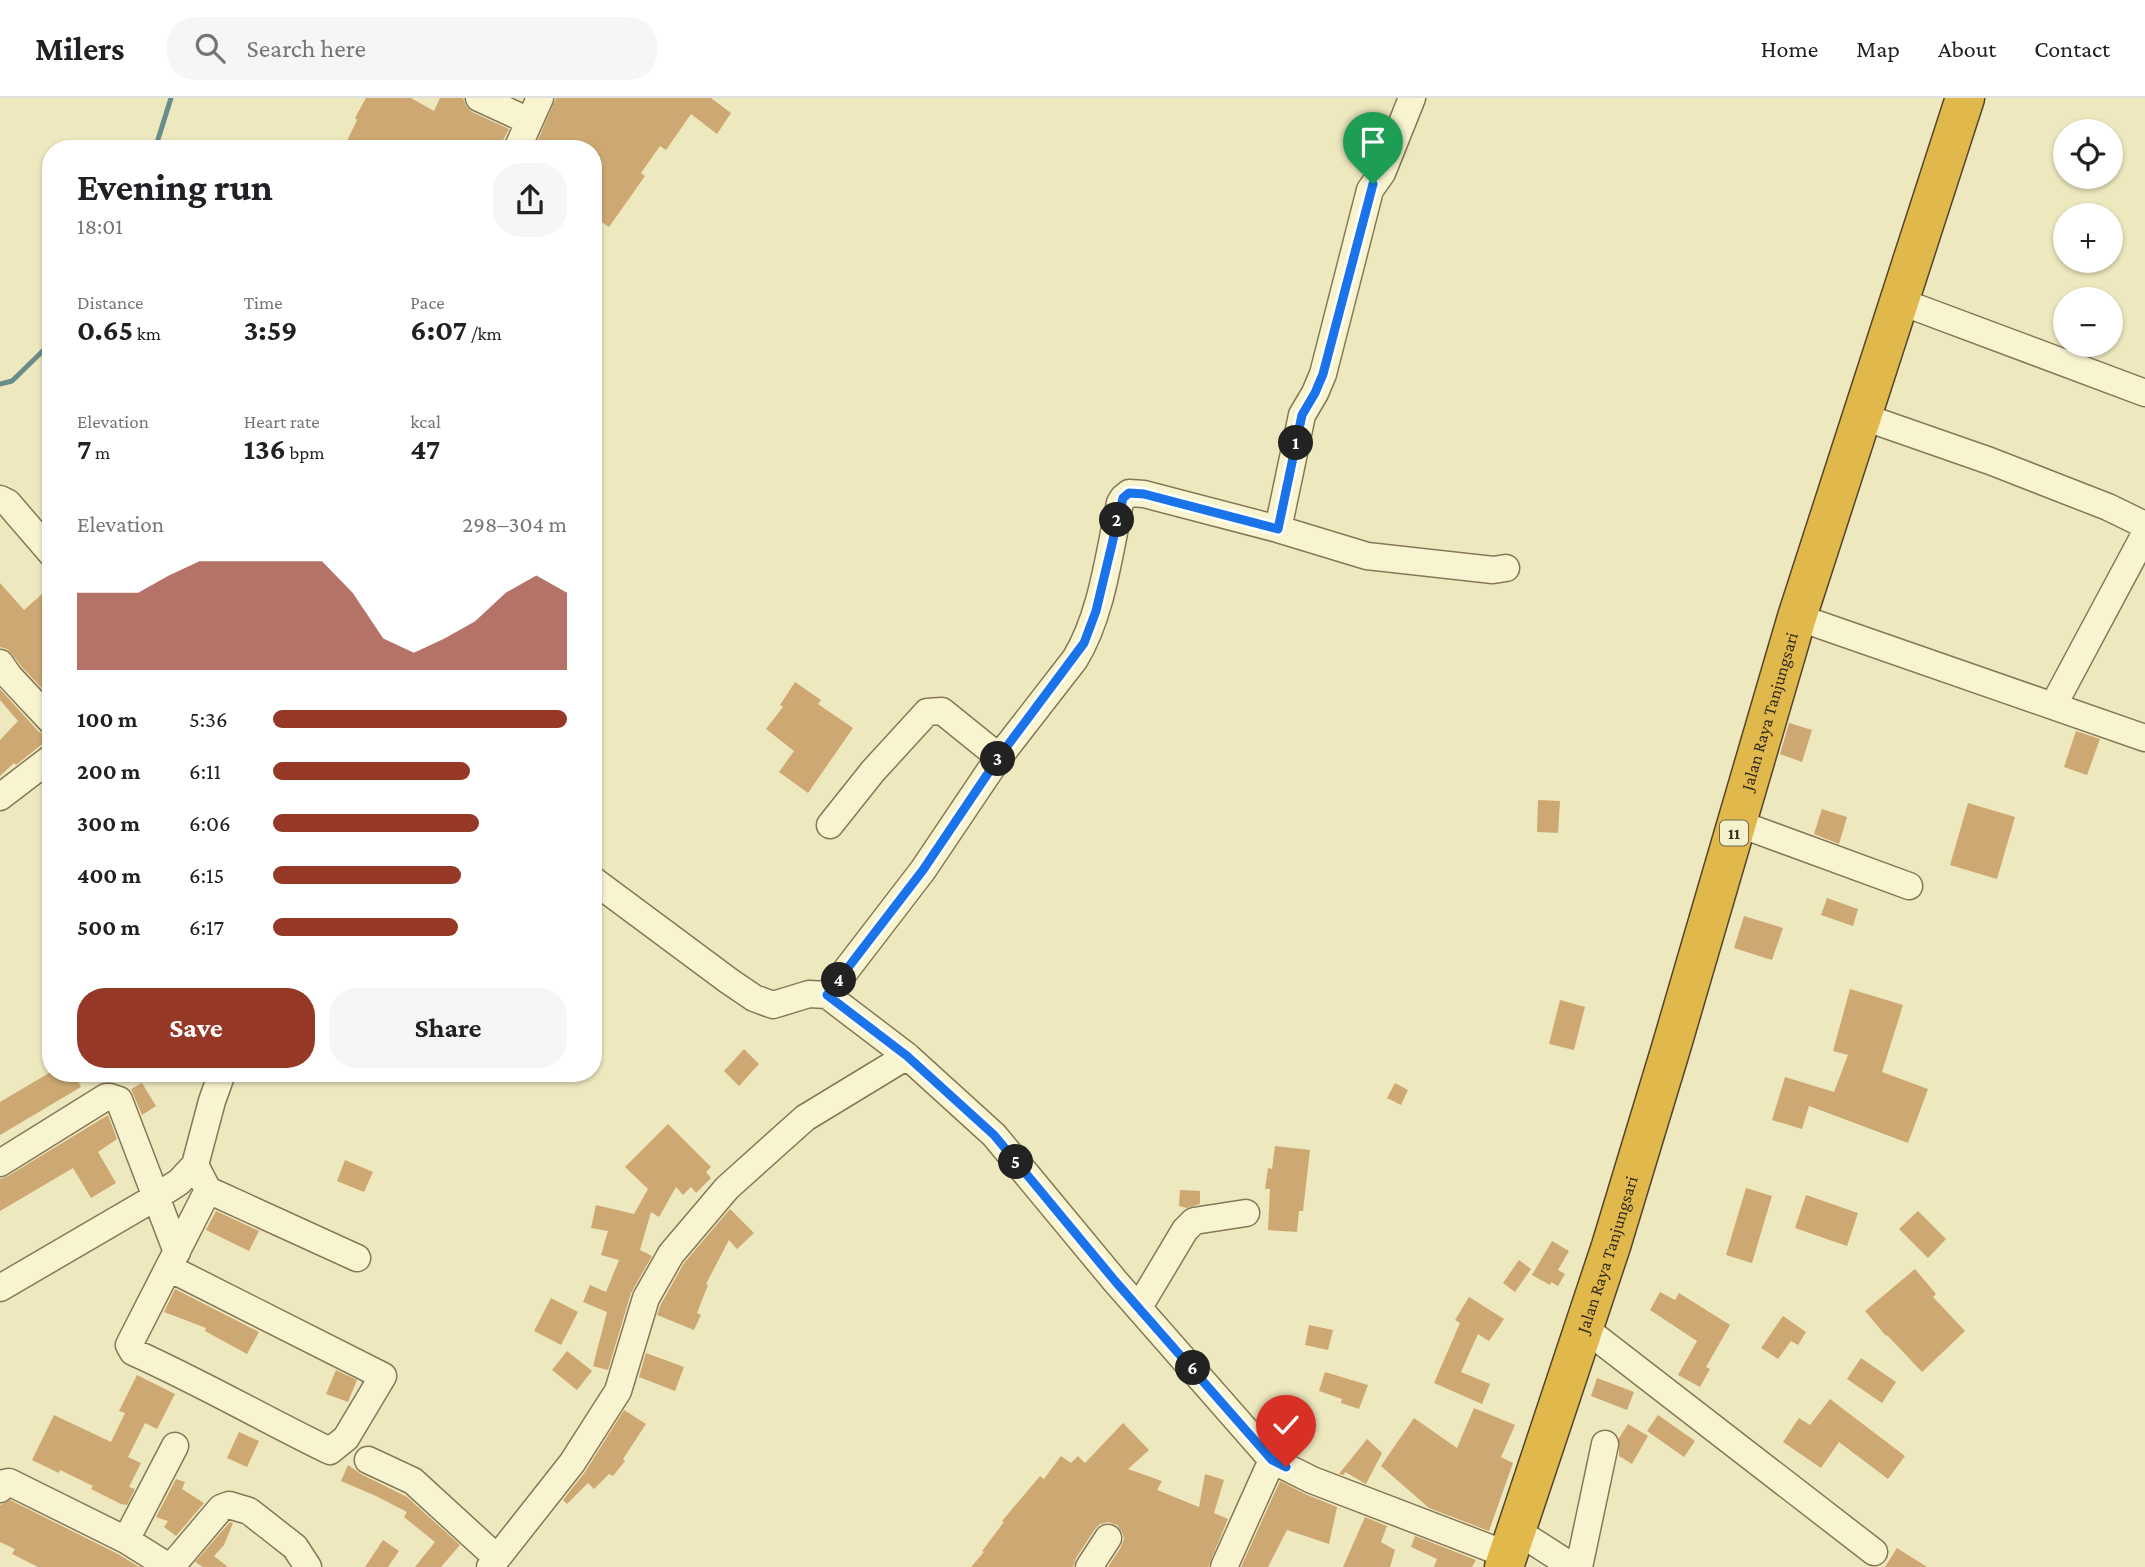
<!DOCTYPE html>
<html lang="en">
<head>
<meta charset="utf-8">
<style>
  body { margin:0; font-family:"Crimson Pro",serif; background:#f6f6f6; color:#202124; height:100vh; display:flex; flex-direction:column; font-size:26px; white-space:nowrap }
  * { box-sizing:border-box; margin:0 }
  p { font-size:23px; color:#757577 }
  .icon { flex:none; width:38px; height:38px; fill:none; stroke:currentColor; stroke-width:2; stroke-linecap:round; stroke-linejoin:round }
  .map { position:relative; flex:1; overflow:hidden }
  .sheet { position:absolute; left:42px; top:42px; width:560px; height:942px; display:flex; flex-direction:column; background:#fff; border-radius:28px; box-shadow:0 2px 5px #0004 }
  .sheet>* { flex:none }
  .buttons { position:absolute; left:2053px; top:21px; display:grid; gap:14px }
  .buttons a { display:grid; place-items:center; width:70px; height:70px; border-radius:50%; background:#fff; box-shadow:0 2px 5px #0004; font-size:35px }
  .pin { position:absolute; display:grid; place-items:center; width:60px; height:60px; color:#fff; margin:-72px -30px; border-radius:50% 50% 50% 0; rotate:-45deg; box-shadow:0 0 7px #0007 }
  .pin .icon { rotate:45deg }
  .km { position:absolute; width:35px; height:35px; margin:-18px; border-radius:50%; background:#222; color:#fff; font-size:19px; line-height:35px; text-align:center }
  .round { display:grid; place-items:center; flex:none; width:74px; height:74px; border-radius:28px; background:#f6f6f6 }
  .overview { display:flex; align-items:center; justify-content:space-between; height:119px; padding:0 35px }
  h1 { font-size:38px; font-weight:700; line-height:52px }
  .stats { display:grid; grid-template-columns:repeat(3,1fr); gap:10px; height:119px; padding:7px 35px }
  .stats div { display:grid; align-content:center }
  .stats b { font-size:30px; font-weight:700 }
  .stats small { font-size:19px; font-weight:400 }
  .stats p { font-size:19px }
  .chart { height:196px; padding:14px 35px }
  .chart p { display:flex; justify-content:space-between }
  .chart svg { width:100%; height:126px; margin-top:7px; fill:#953826; opacity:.7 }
  .cta { display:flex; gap:14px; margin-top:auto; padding:14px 35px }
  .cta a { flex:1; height:80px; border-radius:28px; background:#953826; color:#fff; font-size:28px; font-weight:700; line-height:80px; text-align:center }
  .cta a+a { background:#f6f6f6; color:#202124 }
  ul { padding:0 35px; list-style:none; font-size:23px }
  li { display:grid; grid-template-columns:112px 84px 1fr; align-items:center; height:52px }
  li i { height:18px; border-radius:9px; background:#953826 }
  header { display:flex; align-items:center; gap:42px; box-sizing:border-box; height:98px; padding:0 35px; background:#fff; border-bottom:2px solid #e0e0e0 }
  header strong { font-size:33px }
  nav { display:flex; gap:38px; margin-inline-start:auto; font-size:24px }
  .search { width:490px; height:63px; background:#f6f6f6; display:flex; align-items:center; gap:18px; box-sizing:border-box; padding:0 24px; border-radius:28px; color:#757577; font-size:26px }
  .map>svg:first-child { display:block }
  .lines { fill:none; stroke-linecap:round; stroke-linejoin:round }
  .stream { stroke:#698d8a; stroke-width:5 }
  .building { fill:#cda873 }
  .minor-casing { stroke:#867856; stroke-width:29 }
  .highway-casing { stroke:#53452b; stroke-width:41 }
  .minor { stroke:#f9f4d0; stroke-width:26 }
  .highway { stroke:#e0b84c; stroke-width:38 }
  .route-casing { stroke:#fff; stroke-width:14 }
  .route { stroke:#1a73e8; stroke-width:9 }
  .labels { text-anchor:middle; stroke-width:5; stroke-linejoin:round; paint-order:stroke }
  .shield { fill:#f5f1cd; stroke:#6f6750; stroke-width:2 }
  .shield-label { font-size:16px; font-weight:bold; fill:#352c1b }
  .street-label { font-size:18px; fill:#352c1b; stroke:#f5f1cd }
</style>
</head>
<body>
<header>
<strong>Milers</strong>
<div class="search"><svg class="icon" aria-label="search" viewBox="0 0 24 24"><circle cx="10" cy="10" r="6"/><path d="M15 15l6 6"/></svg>Search here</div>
<nav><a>Home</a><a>Map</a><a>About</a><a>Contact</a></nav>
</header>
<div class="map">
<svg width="2145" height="1469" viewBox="0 0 2145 1469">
  <rect width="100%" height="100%" fill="#eee8be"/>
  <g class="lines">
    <!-- stream -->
    <path class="stream" d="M 155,51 L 171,0
      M 0,286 L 12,283 L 51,245"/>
  </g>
  <!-- building -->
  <path class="building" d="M 366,0 L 411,0 L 434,13 L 440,0 L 463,0 L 466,8 L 472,14 L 509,31 L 500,48 L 495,45 L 492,51 L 347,51 L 350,44 L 347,43 L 357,22 L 355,20 Z
    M 556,0 L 711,0 L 731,15 L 717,36 L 691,16 L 666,52 L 660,48 L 641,75 L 645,78 L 609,129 L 593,118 L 593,51 L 534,51 Z
    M 0,485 L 24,512 L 51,488 L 51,600 L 21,568 L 12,556 L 7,551 L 0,549 Z
    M 795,584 L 821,602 L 818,606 L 853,630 L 808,695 L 779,674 L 794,653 L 766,631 L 783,609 L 780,607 Z
    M 0,591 L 39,634 L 51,638 L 51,645 L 41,647 L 16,667 L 14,665 L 0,678 L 0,642 L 18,623 L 0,602 Z
    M 1789,625 L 1812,632 L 1802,664 L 1780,656 Z
    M 2076,633 L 2100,641 L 2087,677 L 2064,669 Z
    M 1538,702 L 1560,703 L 1558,735 L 1537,734 Z
    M 1968,705 L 2015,719 L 1997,781 L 1950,767 Z
    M 1822,711 L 1847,719 L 1839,746 L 1814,736 Z
    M 1827,800 L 1858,811 L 1853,828 L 1821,817 Z
    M 1744,818 L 1783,830 L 1772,862 L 1734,850 Z
    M 1850,891 L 1903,907 L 1882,974 L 1928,991 L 1908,1045 L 1809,1008 L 1802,1031 L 1772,1022 L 1785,979 L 1834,994 L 1848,957 L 1833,953 Z
    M 1560,902 L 1585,909 L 1574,952 L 1549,946 Z
    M 744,951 L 759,966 L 739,988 L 724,973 Z
    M 49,975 L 74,975 L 81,989 L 0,1037 L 0,1004 Z
    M 142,985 L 156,1008 L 142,1017 L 131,991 Z
    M 1395,985 L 1408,992 L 1401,1007 L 1387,1000 Z
    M 108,1017 L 117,1041 L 98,1054 L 116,1085 L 91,1100 L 73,1070 L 0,1113 L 0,1081 L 8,1078 Z
    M 668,1026 L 711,1069 L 706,1074 L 711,1080 L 696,1095 L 691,1089 L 683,1097 L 676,1089 L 659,1119 L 651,1114 L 640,1152 L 652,1158 L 631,1195 L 608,1272 L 593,1268 L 607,1214 L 583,1204 L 590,1187 L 606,1194 L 619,1162 L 601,1157 L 608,1133 L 591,1130 L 596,1107 L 634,1116 L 648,1091 L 625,1069 Z
    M 1275,1048 L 1310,1052 L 1303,1113 L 1299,1113 L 1297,1134 L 1268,1132 L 1270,1091 L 1265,1091 L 1268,1070 L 1272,1071 Z
    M 345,1062 L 373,1074 L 364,1094 L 337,1083 Z
    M 1746,1090 L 1772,1098 L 1752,1165 L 1726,1157 Z
    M 1180,1092 L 1200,1093 L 1200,1106 L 1187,1110 L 1179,1108 Z
    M 1806,1097 L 1858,1115 L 1847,1148 L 1795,1130 Z
    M 730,1111 L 754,1135 L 737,1151 L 729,1142 L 706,1186 L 708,1187 L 697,1215 L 701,1217 L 694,1232 L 657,1217 L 661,1206 L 684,1165 Z
    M 216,1113 L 259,1133 L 249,1153 L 206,1132 Z
    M 1918,1113 L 1946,1141 L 1928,1160 L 1899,1131 Z
    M 1552,1143 L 1569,1153 L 1558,1172 L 1565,1176 L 1558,1188 L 1551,1184 L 1550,1187 L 1532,1177 Z
    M 1519,1162 L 1531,1171 L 1515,1194 L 1503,1185 Z
    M 1915,1171 L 1936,1196 L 1933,1199 L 1965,1233 L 1922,1274 L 1887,1237 L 1886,1238 L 1865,1213 Z
    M 175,1191 L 259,1234 L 247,1256 L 205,1233 L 206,1230 L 164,1214 Z
    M 1660,1194 L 1675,1202 L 1679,1195 L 1730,1227 L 1706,1269 L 1710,1271 L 1700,1289 L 1678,1277 L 1697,1243 L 1650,1212 Z
    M 1469,1199 L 1504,1221 L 1489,1243 L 1478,1236 L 1461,1274 L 1490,1286 L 1482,1306 L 1434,1285 L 1460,1225 L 1455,1222 Z
    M 551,1200 L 578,1214 L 561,1247 L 534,1233 Z
    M 1783,1218 L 1806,1234 L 1798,1247 L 1791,1243 L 1778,1261 L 1761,1250 Z
    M 1309,1227 L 1333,1232 L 1328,1252 L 1305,1247 Z
    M 567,1253 L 592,1273 L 577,1292 L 552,1272 Z
    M 646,1255 L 684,1269 L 675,1293 L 639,1279 Z
    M 1861,1260 L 1896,1284 L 1882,1305 L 1847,1281 Z
    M 336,1272 L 357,1282 L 348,1304 L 326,1296 Z
    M 1325,1274 L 1368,1287 L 1359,1311 L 1341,1305 L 1342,1301 L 1319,1293 Z
    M 137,1277 L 175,1296 L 157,1331 L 145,1325 L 128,1359 L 141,1365 L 129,1389 L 135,1391 L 127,1407 L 121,1406 L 91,1391 L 93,1388 L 60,1372 L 59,1375 L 32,1362 L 54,1317 L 111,1344 L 125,1315 L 119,1313 Z
    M 1597,1280 L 1634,1294 L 1627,1312 L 1591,1298 Z
    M 1830,1301 L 1905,1358 L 1888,1381 L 1839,1344 L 1821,1370 L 1783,1344 L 1799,1320 L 1810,1327 Z
    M 1474,1310 L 1515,1327 L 1501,1359 L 1513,1365 L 1489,1433 L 1429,1410 L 1381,1368 L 1414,1320 L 1457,1350 Z
    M 624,1312 L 646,1326 L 623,1361 L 625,1363 L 613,1378 L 609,1376 L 594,1391 L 588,1385 L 567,1406 L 563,1402 L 585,1374 Z
    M 1658,1317 L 1695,1343 L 1684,1359 L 1647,1333 Z
    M 1123,1325 L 1149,1352 L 1128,1371 L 1162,1383 L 1157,1392 L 1199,1409 L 1205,1376 L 1224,1382 L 1214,1415 L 1228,1421 L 1208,1469 L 1108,1469 L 1121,1449 L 1124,1440 L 1122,1434 L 1117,1427 L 1108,1424 L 1100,1426 L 1095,1431 L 1076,1460 L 1073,1469 L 971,1469 L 984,1454 L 982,1453 L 1004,1424 L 1002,1423 L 1040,1378 L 1044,1381 L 1061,1358 L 1071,1365 L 1078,1358 L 1085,1365 Z
    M 1628,1326 L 1648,1338 L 1632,1366 L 1619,1358 L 1619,1340 Z
    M 239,1334 L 259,1343 L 247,1369 L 227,1360 Z
    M 1367,1341 L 1382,1355 L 1366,1386 L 1345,1374 L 1344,1377 L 1339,1376 Z
    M 348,1367 L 361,1376 L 407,1399 L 460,1447 L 441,1469 L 415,1469 L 435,1444 L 404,1419 L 407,1414 L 376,1398 L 341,1383 Z
    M 176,1381 L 185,1384 L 182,1391 L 204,1405 L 176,1438 L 164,1429 L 168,1423 L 156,1419 Z
    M 1280,1383 L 1305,1396 L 1337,1409 L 1329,1446 L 1287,1432 L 1268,1469 L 1241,1469 Z
    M 10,1402 L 118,1456 L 139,1469 L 38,1469 L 12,1456 L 15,1451 L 0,1444 L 0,1407 Z
    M 1365,1419 L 1387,1428 L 1381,1444 L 1395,1452 L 1390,1469 L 1343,1469 Z
    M 230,1424 L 233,1425 L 224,1447 L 214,1458 L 228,1469 L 203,1469 L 195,1464 Z
    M 1415,1438 L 1476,1462 L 1472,1469 L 1434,1469 L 1437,1461 L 1411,1449 Z
    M 383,1442 L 399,1453 L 388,1469 L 365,1469 Z
    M 1897,1450 L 1927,1469 L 1885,1469 Z"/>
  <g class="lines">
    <!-- minor casing -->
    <g class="minor-casing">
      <path id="minor" d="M 479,0 L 529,23
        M 517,51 L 540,0
        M 1899,203 L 2145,295
        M 1861,318 L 1990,363 L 2108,409 L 2145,427
        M 0,401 L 8,405 L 51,455
        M 1278,431 L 1302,317 L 1315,295 L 1323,276 L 1370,92 L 1382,75 L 1412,0
        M 1797,519 L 2145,640
        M 0,565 L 9,578 L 51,623
        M 2053,608 L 2145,436
        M 0,699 L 51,660
        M 1737,725 L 1909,788
        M 830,727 L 873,673 L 927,614 L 942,613 L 999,659
        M 593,782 L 729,883 L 754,900 L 773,907 L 809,896 L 827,897 L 907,958 L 994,1037 L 1115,1183 L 1272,1362 L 1312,1382 L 1508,1457
        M 827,897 L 923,772 L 999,659 L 1075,561 C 1102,517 1109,455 1120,405 L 1123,400 L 1129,395 L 1144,396 L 1278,431 L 1367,458 L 1493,472 L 1506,470
        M 0,1065 L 106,999 L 110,999 L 119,1002 L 177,1154
        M 208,1092 L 357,1160
        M 169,1170 L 383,1278 L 346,1340 L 330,1353 C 264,1321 200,1284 133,1254 L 129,1247 L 208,1092 L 195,1067 L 212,1003 L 222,975
        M 0,1190 L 156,1099 L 179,1084 L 195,1067
        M 1139,1209 L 1185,1132 L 1194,1123 L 1246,1115
        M 1583,1229 L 1874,1454
        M 368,1362 L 413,1383 L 497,1460
        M 0,1391 L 4,1385 L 9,1384 L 126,1442 L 169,1469
        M 1517,1433 L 1573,1469
        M 126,1442 L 175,1348
        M 171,1469 L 221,1410 L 229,1407 L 249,1413 L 295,1449 L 308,1469
        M 490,1469 L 572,1365 L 618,1293 L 646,1200 L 671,1156 L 727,1090 L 805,1020 L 907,958
        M 1089,1469 L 1108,1440
        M 1224,1469 L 1272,1362
        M 1579,1469 L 1605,1346"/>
    </g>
    <!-- highway casing -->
    <g class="highway-casing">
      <g id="highway">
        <path id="s1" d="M 1504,1469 L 1611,1148 L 1671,950 L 1797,519 L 1965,0"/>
      </g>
    </g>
    <!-- minor -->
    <use href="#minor" class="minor"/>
    <!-- highway -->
    <use href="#highway" class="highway"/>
  </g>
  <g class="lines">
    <!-- route casing -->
    <g class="route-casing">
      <path id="route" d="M 1286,1369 L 1272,1362 L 1115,1183 L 994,1037 L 907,958 L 827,897 L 923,772 L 999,659 L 1084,545 L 1096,513 L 1123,400 L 1129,395 L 1144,396 L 1278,431 L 1302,317 L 1315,295 L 1323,276 L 1373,86"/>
    </g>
    <!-- route -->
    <use href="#route" class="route"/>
  </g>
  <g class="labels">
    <!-- shield labels -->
    <rect class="shield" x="1720" y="722.5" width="28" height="25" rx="5"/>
    <g class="shield-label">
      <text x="1734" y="741">11</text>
    </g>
    <!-- street labels -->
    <g class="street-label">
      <text dy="6" stroke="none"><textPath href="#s1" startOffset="896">Jalan Raya Tanjungsari</textPath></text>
      <text dy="6" stroke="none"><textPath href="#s1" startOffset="329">Jalan Raya Tanjungsari</textPath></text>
    </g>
  </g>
</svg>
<div class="buttons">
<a><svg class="icon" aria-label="locate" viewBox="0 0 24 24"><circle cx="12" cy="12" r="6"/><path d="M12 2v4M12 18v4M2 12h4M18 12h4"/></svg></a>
<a>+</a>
<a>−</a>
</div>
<div class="pin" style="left:1373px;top:86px;background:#1e9e55"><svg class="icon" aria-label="arrive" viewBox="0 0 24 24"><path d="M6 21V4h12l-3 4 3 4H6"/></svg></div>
<div class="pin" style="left:1286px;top:1369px;background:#d93025"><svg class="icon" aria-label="check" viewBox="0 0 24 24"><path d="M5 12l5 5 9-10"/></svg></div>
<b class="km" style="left:1296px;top:345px">1</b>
<b class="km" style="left:1117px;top:422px">2</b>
<b class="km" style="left:998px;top:661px">3</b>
<b class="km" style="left:839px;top:882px">4</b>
<b class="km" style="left:1016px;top:1064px">5</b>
<b class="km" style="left:1193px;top:1270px">6</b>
<section class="sheet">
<div class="overview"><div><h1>Evening run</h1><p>18:01</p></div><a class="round"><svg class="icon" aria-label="share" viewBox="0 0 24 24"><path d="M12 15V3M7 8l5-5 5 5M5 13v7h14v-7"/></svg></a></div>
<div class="stats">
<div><p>Distance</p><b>0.65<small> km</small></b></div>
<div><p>Time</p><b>3:59</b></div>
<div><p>Pace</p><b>6:07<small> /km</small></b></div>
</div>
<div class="stats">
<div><p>Elevation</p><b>7<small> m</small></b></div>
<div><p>Heart rate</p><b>136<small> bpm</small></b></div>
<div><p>kcal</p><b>47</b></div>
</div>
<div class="chart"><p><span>Elevation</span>298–304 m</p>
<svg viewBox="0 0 160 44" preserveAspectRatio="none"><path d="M0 44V17L10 17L20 17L30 11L40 6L50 6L60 6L70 6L80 6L90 17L100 33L110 38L120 33L130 27L140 17L150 11L160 17V44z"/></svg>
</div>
<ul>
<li><b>100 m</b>5:36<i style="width:100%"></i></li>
<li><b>200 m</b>6:11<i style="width:67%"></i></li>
<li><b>300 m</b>6:06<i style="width:70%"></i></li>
<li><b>400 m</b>6:15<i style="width:64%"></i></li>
<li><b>500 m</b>6:17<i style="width:63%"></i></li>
</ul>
<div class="cta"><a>Save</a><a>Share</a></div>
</section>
</div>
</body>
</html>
